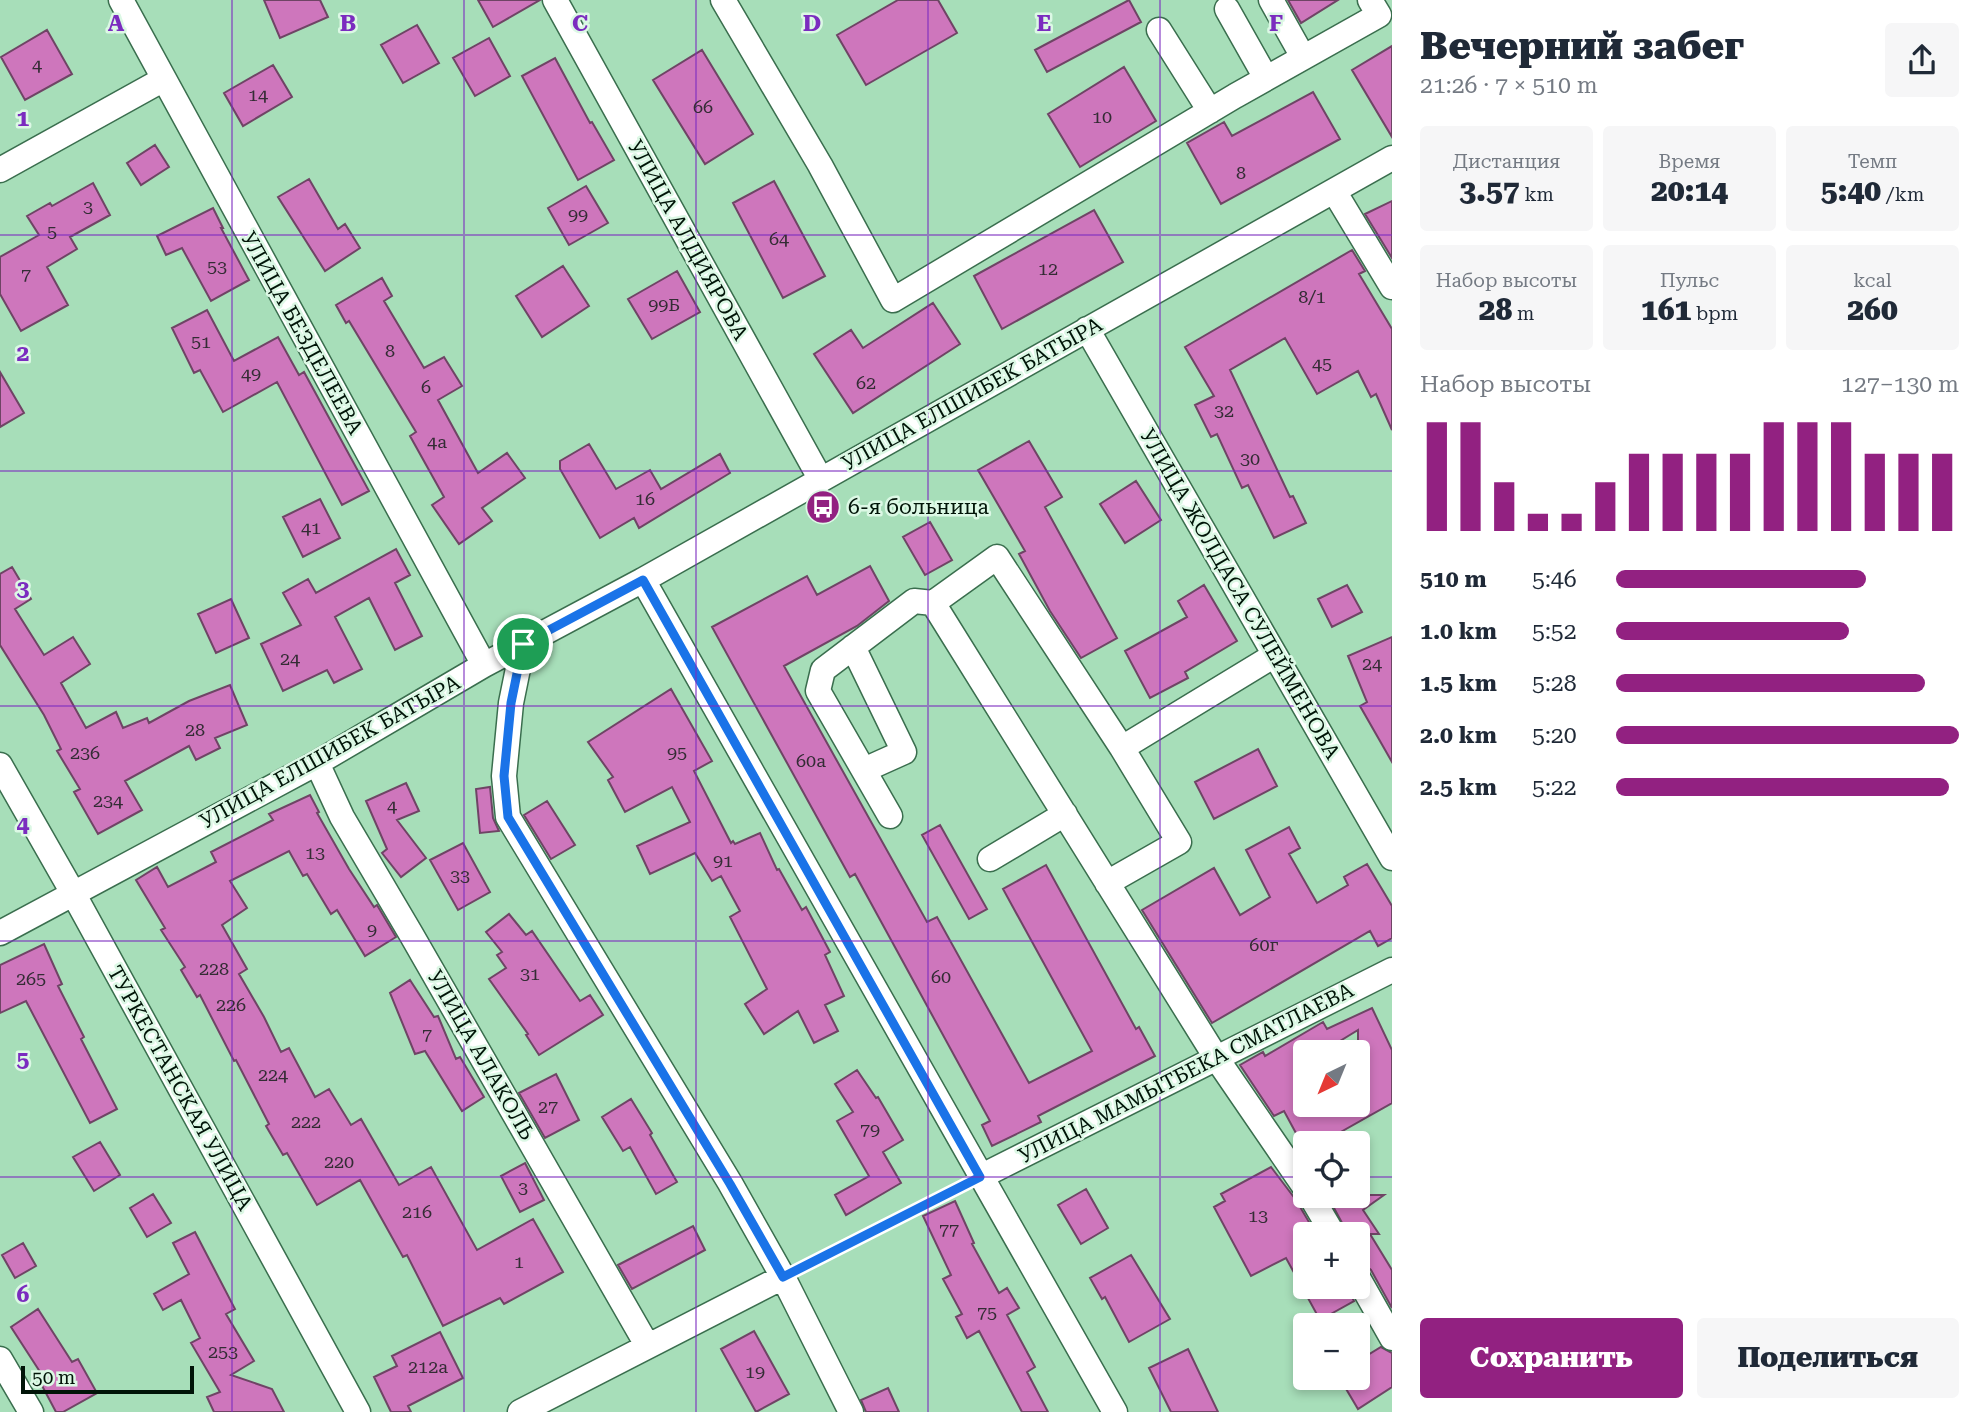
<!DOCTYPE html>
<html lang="ru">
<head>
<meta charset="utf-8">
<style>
  body { margin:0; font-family:"Roboto Serif",serif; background:#f6f6f7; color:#1f2937; height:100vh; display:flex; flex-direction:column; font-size:26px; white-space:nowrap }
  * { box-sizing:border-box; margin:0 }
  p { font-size:23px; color:#747a83 }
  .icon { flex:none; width:38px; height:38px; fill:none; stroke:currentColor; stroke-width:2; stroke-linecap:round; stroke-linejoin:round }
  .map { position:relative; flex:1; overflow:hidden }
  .details { display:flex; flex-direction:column; background:#fff; width:595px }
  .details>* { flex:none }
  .needle { width:46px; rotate:223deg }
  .buttons { position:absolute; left:1293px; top:1040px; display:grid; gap:14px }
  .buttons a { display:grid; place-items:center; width:77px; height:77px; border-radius:7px; background:#fff; box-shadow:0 4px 10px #0003; font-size:35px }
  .scale { position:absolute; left:21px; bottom:18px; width:173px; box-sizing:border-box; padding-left:7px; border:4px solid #011408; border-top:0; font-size:19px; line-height:24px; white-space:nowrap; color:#011408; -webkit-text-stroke:5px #dcf8e5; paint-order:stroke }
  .pin { position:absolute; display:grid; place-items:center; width:60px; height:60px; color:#fff; margin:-30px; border:4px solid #fff; border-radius:50%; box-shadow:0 2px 7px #0007 }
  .round { display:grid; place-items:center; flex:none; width:74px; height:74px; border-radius:7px; background:#f6f6f7 }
  .headline { display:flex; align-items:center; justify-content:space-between; height:119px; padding:0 28px }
  h1 { font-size:38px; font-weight:800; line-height:52px }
  .stats { display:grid; grid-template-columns:repeat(3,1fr); gap:10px; height:119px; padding:7px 28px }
  .stats div { display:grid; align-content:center; border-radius:7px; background:#f6f6f7; text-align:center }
  .stats b { font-size:30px; font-weight:800 }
  .stats small { font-size:19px; font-weight:400 }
  .stats p { font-size:19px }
  .chart { height:196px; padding:14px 28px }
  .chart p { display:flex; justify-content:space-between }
  .chart svg { width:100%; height:126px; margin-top:7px; stroke:#922181; stroke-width:6 }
  .cta { display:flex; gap:14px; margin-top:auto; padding:14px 28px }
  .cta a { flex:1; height:80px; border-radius:7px; background:#922181; color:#fff; font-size:28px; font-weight:800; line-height:80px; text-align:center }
  .cta a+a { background:#f6f6f7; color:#1f2937 }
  ul { padding:0 28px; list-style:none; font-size:23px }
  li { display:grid; grid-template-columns:112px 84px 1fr; align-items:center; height:52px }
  li i { height:18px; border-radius:9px; background:#922181 }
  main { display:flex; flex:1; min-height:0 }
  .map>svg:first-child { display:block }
  .building { fill:#ce76bc; stroke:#6f4465; stroke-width:2; fill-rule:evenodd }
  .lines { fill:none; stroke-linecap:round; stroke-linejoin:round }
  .minor-casing { stroke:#3a6e4e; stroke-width:27 }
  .path { stroke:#709b7e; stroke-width:4.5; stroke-dasharray:3.5 5; stroke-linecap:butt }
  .minor { stroke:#fff; stroke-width:24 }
  .route-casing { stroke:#fff; stroke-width:14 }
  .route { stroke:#1a73e8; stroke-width:9 }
  .grid { fill:none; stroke:#7b2cbf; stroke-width:2; stroke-opacity:0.55 }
  .labels { text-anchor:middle; stroke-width:5; stroke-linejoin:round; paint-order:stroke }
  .number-label { font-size:18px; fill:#342c35 }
  .street-label { font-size:21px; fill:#011408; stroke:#dcf8e5 }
  .poi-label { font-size:21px; fill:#011408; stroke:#dcf8e5; text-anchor:start }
  .grid-label { font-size:23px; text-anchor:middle; font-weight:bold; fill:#7b2cbf; stroke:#dcf8e5; stroke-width:5; stroke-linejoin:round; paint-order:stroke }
</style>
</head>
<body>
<main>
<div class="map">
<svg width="1392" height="1412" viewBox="0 0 1392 1412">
  <rect width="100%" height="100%" fill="#a7deb9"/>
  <!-- building -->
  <path class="building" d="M 264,0 L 320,0 L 328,17 L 280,38 Z
    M 478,0 L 540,0 L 493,27 Z
    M 898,0 L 938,0 L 957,33 L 866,85 L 837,35 Z
    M 1129,0 L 1141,22 L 1047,72 L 1035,50 Z
    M 1288,0 L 1338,0 L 1301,23 Z
    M 417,25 L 439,63 L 403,83 L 381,45 Z
    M 47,30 L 72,74 L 25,100 L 1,57 Z
    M 489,38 L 510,76 L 475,96 L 453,58 Z
    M 1392,46 L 1392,137 L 1352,70 Z
    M 702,50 L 753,134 L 705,164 L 653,80 Z
    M 555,58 L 590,123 L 592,122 L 614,160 L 578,180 L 522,76 Z
    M 273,65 L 292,97 L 243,126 L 224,93 Z
    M 1124,67 L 1156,121 L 1080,167 L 1048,114 Z
    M 1313,92 L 1340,139 L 1221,204 L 1187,143 L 1224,122 L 1232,136 Z
    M 155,145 L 169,167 L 141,185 L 127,163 Z
    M 309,179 L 338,229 L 345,224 L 360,248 L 325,271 L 278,197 Z
    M 774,181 L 825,276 L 783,298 L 733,203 Z
    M 93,183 L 110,215 L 70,237 L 77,249 L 47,267 L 68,305 L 21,331 L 0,294 L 0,257 L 39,235 L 27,216 L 50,203 L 52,206 Z
    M 586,186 L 608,223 L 569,245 L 548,208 Z
    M 1392,201 L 1392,258 L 1365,214 Z
    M 213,208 L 223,228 L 221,228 L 249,280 L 211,301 L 182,248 L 166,255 L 157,236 Z
    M 1094,210 L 1123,262 L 1002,329 L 974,276 Z
    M 1352,250 L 1365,271 L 1359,274 L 1392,329 L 1392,430 L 1376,394 L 1371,397 L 1358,371 L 1317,394 L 1285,338 L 1230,370 L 1290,497 L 1293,496 L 1306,523 L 1274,538 L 1248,485 L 1242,488 L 1217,434 L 1211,437 L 1195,405 L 1214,396 L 1185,347 Z
    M 563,266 L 589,306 L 542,337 L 516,296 Z
    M 677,271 L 700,312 L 652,339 L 628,299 Z
    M 382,278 L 392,296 L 384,301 L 424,368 L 444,357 L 462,386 L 438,400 L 478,473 L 507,453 L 525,478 L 482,508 L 492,521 L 459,544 L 432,505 L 444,497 L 410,436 L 416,432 L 349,321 L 346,323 L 336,305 Z
    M 933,303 L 960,344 L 853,413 L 814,354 L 851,330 L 863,348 Z
    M 207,310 L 234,361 L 278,337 L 299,375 L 304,372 L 369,491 L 342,505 L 277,382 L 223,412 L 200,370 L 194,373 L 172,328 Z
    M 0,372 L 24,413 L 0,427 Z
    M 1029,441 L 1062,497 L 1045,507 L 1117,638 L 1081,658 L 1050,611 L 1019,554 L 1025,551 L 978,470 Z
    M 589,444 L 616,489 L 650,470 L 661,489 L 720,454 L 730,473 L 639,528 L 634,518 L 600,538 L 560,469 L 560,461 Z
    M 1136,481 L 1161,520 L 1125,543 L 1100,504 Z
    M 320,499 L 340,538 L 303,557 L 283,517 Z
    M 930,522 L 952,560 L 925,575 L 903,537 Z
    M 396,549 L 410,575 L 395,583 L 422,636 L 395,650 L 369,598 L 335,617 L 362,669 L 334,683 L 327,670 L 283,691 L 261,644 L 301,625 L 283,593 L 308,579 L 316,593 Z
    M 870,566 L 889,601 L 857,626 L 784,666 L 927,922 L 937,917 L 1029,1083 L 1092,1051 L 1003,889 L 1046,865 L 1136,1029 L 1139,1027 L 1155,1056 L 1038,1116 L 1041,1122 L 992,1146 L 982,1125 L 990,1121 L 855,874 L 850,877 L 712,627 L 807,576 L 817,595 Z
    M 12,567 L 31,599 L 15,609 L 44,655 L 73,637 L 90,664 L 61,683 L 86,728 L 116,712 L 123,728 L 147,718 L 149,723 L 189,701 L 230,685 L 247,725 L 215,738 L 220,748 L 196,760 L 189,746 L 125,781 L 142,810 L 98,834 L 74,792 L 80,789 L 57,751 L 61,749 L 44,715 L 0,645 L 0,574 Z
    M 1204,585 L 1237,641 L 1185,672 L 1188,678 L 1150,698 L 1125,651 L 1187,617 L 1178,601 Z
    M 1347,585 L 1362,612 L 1332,627 L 1318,599 Z
    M 231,599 L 249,638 L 216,653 L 198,614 Z
    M 1392,637 L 1392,762 L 1360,706 L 1367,702 L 1348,656 Z
    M 671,689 L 712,761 L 694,771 L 731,843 L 733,841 L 735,844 L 760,833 L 777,870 L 779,869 L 802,910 L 806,907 L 830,952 L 825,955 L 844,996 L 825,1005 L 838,1031 L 814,1043 L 798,1011 L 764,1034 L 745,1004 L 767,989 L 730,917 L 740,911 L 721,876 L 712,881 L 695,853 L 650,874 L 637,846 L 690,822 L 672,787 L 625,812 L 608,780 L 613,777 L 588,742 Z
    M 1258,749 L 1277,786 L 1214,819 L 1195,782 Z
    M 406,783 L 419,811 L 397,820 L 426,858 L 401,877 L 382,853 L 387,849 L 366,801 Z
    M 490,787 L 493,818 L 499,831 L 480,833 L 476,789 Z
    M 310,795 L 319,812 L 317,813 L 349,869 L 374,907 L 377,905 L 396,937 L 365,956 L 337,910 L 331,914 L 307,874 L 303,876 L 289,851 L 230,881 L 247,908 L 222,925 L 247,969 L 239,974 L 264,1017 L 281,1052 L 289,1048 L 315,1097 L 329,1089 L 351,1125 L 361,1119 L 399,1185 L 431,1167 L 477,1250 L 533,1219 L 563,1272 L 504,1304 L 500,1298 L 443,1326 L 407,1255 L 403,1257 L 360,1180 L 317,1205 L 287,1153 L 283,1155 L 266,1126 L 269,1124 L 236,1060 L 234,1061 L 200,995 L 197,997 L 181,970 L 185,967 L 161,930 L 165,928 L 136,880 L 157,867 L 168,887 L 216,862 L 211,852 L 273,820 L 269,814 Z
    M 547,801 L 575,845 L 551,859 L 524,815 Z
    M 940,825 L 987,909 L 969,919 L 922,835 Z
    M 1289,827 L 1300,848 L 1289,854 L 1317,903 L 1348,885 L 1344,877 L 1367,864 L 1392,906 L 1392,938 L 1378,946 L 1370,931 L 1212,1023 L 1142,910 L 1214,868 L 1240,915 L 1270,897 L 1246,850 Z
    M 463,843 L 490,892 L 458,910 L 430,860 Z
    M 509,914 L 526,935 L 532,931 L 580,1001 L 590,995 L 603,1015 L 539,1055 L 526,1035 L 528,1034 L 489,979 L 506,968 L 497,955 L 502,952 L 486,932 Z
    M 44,944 L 62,984 L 58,986 L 84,1037 L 81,1039 L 117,1109 L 90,1123 L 26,1001 L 0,1013 L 0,965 Z
    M 410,980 L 434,1017 L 438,1016 L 456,1059 L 460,1057 L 484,1097 L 462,1111 L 425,1051 L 415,1054 L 390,993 Z
    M 1372,1008 L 1392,1050 L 1392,1103 L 1330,1138 L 1297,1135 L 1284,1111 L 1274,1116 L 1240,1065 L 1263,1052 L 1265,1056 L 1323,1022 L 1327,1029 ZM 1358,1030 L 1358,1104 L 1306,1104 L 1306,1052 L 1322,1052 Z
    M 857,1070 L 876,1098 L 878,1097 L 903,1140 L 883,1152 L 901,1183 L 846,1215 L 835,1195 L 869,1176 L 837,1121 L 853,1112 L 835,1084 Z
    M 556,1074 L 579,1120 L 545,1138 L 519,1093 Z
    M 631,1099 L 652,1133 L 650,1135 L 677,1182 L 656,1194 L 630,1147 L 623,1151 L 602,1117 Z
    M 100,1142 L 120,1175 L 94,1191 L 73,1157 Z
    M 525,1163 L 544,1200 L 520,1212 L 501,1176 Z
    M 1271,1167 L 1296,1200 L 1316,1234 L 1306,1234 L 1306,1286 L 1346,1286 L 1354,1301 L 1320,1320 L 1286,1258 L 1251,1276 L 1214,1207 L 1225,1201 L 1221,1194 Z
    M 1086,1189 L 1108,1228 L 1081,1244 L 1058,1205 Z
    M 153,1194 L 171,1223 L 147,1237 L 130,1208 Z
    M 1327,1195 L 1384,1195 L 1363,1210 L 1379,1234 L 1370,1234 L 1392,1270 L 1392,1308 L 1371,1270 L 1365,1265 L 1358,1263 L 1358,1234 L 1348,1234 Z
    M 955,1201 L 974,1243 L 972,1244 L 999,1293 L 1007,1288 L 1019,1308 L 1007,1315 L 1035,1367 L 1027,1372 L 1048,1412 L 1022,1412 L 979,1331 L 967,1338 L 956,1317 L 962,1314 L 943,1279 L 951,1275 L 923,1216 Z
    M 693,1226 L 705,1250 L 632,1289 L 618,1265 Z
    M 195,1232 L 235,1309 L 226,1314 L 254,1361 L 231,1375 L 272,1389 L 284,1412 L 214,1412 L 207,1397 L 220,1392 L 191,1343 L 200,1338 L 181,1300 L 163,1310 L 154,1294 L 189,1274 L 173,1243 Z
    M 23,1243 L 36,1266 L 15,1278 L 2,1255 Z
    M 1131,1255 L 1170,1319 L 1129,1342 L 1105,1297 L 1102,1299 L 1090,1278 Z
    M 38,1309 L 72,1362 L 78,1359 L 97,1393 L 63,1412 L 56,1412 L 39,1380 L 44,1378 L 11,1327 Z
    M 754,1331 L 789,1394 L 756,1412 L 721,1349 Z
    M 440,1332 L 463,1378 L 408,1406 L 411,1412 L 391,1412 L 374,1377 L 397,1366 L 392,1356 Z
    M 1381,1347 L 1392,1353 L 1392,1387 L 1358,1409 L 1339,1377 L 1358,1377 L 1358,1361 Z
    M 1188,1349 L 1218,1412 L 1171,1412 L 1149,1368 Z
    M 888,1388 L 899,1412 L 866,1412 L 861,1400 Z"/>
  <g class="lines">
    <!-- minor casing -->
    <g class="minor-casing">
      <path id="minor" d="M 121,0 L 484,665
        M 555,0 L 821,480
        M 723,0 L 820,165 L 893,300 L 1235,96 L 1379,15 L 1370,0
        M 1271,0 L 1303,57
        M 1227,9 L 1266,78
        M 1159,30 L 1210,111
        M 0,170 L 164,79
        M 1334,191 L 1392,287
        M 1087,329 L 1392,858
        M 643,580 L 1115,1412
        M 933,603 L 997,557 L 1122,748 L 1179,842 L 1107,883
        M 523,644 L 511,703 L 504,776 L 508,817 L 730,1183 L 783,1277 L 851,1412
        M 853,647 L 904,752 L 864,770
        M 1122,748 L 1275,655
        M 317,763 L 342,817 L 411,934 L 647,1345
        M 0,765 L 73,893 L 358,1412
        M 890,816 L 818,691 L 823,670 L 914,601 L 933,603 L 1217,1059 L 1306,1189
        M 990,859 L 1065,814
        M 0,933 L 317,763 L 484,665 L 643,580 L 1392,158
        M 980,1177 L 1392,970
        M 1310,1195 L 1333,1234
        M 1358,1278 L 1392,1338
        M 0,1359 L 31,1412
        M 520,1412 L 783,1277"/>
    </g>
    <!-- path -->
    <path class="path" d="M 802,1267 L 960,1187"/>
    <!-- minor -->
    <use href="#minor" class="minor"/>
  </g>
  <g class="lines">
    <!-- route casing -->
    <g class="route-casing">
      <path id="route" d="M 643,580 L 980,1177 L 783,1277 L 730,1184 L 508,817 L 504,776 L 511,703 L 523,644 Z"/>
    </g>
    <!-- route -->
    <use href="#route" class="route"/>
  </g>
  <!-- grid -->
  <path class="grid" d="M 232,0 L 232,1412M 464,0 L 464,1412M 696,0 L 696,1412M 928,0 L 928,1412M 1160,0 L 1160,1412M 0,235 L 1392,235M 0,471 L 1392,471M 0,706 L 1392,706M 0,941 L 1392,941M 0,1177 L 1306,1177M 1358,1177 L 1392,1177"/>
  <!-- icons -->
  <defs>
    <g id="bus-disc" transform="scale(1.75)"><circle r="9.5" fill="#922181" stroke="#dcf8e5"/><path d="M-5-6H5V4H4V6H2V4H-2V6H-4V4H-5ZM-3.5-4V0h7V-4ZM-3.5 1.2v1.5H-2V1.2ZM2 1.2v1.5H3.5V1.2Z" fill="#fff"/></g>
  </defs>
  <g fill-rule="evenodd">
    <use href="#bus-disc" x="823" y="507"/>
  </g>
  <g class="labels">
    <!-- number labels -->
    <g class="number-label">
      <text x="37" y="71">4</text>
      <text x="258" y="101">14</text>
      <text x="703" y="113">66</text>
      <text x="1102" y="123">10</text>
      <text x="1241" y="179">8</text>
      <text x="88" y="213">3</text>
      <text x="578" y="221">99</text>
      <text x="52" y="238">5</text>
      <text x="779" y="245">64</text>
      <text x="217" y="273">53</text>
      <text x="1048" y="275">12</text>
      <text x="26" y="281">7</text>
      <text x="1312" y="303">8/1</text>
      <text x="664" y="311">99Б</text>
      <text x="201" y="348">51</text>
      <text x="390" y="357">8</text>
      <text x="1322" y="370">45</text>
      <text x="251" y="380">49</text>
      <text x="866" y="389">62</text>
      <text x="426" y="393">6</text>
      <text x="1224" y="417">32</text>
      <text x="437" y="448">4а</text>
      <text x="1250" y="465">30</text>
      <text x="645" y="505">16</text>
      <text x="311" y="534">41</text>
      <text x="290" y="665">24</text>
      <text x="1372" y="670">24</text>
      <text x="195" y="736">28</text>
      <text x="85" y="759">236</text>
      <text x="677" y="759">95</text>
      <text x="811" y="767">60а</text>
      <text x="108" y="807">234</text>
      <text x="392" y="812">4</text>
      <text x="315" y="859">13</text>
      <text x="723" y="867">91</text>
      <text x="460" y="882">33</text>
      <text x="372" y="936">9</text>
      <text x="1264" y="951">60г</text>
      <text x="214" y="975">228</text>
      <text x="530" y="980">31</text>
      <text x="941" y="983">60</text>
      <text x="31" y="985">265</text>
      <text x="231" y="1011">226</text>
      <text x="427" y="1041">7</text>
      <text x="273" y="1081">224</text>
      <text x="548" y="1113">27</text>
      <text x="306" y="1128">222</text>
      <text x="870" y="1136">79</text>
      <text x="339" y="1168">220</text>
      <text x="523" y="1194">3</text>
      <text x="417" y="1218">216</text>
      <text x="1258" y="1222">13</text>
      <text x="949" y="1236">77</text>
      <text x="519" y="1268">1</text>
      <text x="987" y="1319">75</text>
      <text x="223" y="1358">253</text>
      <text x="428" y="1373">212а</text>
      <text x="755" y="1378">19</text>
    </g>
    <!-- street labels -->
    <g class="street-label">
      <text transform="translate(688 240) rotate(61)" y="7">УЛИЦА АЛДИЯРОВА</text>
      <text transform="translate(302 333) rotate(61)" y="7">УЛИЦА БЕЗДЕЛЕЕВА</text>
      <text transform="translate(972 394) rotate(-29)" y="7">УЛИЦА ЕЛШИБЕК БАТЫРА</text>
      <text transform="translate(1240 594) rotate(60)" y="7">УЛИЦА ЖОЛДАСА СУЛЕЙМЕНОВА</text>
      <text transform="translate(330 752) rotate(-29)" y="7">УЛИЦА ЕЛШИБЕК БАТЫРА</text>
      <text transform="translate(481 1055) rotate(60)" y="7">УЛИЦА АЛАКОЛЬ</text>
      <text transform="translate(1186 1073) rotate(-27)" y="7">УЛИЦА МАМЫТБЕКА СМАТЛАЕВА</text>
      <text transform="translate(180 1088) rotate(61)" y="7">ТУРКЕСТАНСКАЯ УЛИЦА</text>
    </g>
    <!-- poi labels -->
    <g class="poi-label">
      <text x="848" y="514">6-я больница</text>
    </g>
  </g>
  <g class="grid-label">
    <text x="116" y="31">A</text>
    <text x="348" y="31">B</text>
    <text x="580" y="31">C</text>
    <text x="812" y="31">D</text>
    <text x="1044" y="31">E</text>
    <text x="1276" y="31">F</text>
    <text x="23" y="126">1</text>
    <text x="23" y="361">2</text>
    <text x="23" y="596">3</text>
    <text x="23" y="832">4</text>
    <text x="23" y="1067">5</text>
    <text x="23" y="1302">6</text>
  </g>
</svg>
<div class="buttons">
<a><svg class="needle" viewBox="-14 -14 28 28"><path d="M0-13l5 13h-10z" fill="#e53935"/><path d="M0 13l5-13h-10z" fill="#747a83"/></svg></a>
<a><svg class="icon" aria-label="locate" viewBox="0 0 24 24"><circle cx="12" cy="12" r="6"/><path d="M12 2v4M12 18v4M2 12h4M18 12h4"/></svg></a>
<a>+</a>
<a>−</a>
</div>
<div class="scale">50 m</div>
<div class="pin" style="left:523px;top:644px;background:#1e9e55"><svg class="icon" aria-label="arrive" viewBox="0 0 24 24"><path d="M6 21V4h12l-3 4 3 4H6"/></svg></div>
</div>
<section class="details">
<div class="headline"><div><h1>Вечерний забег</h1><p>21:26 · 7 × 510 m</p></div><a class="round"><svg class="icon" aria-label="share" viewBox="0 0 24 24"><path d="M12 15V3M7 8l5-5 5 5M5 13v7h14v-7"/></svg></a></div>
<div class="stats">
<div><p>Дистанция</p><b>3.57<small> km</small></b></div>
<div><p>Время</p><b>20:14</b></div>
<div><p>Темп</p><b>5:40<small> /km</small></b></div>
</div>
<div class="stats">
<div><p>Набор высоты</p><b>28<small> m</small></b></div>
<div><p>Пульс</p><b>161<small> bpm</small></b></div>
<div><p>kcal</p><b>260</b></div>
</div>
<div class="chart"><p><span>Набор высоты</span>127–130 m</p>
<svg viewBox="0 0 160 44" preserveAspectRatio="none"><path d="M5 44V6M15 44V6M25 44V27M35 44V38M45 44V38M55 44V27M65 44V17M75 44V17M85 44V17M95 44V17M105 44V6M115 44V6M125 44V6M135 44V17M145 44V17M155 44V17"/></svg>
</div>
<ul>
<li><b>510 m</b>5:46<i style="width:73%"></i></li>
<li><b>1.0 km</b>5:52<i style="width:68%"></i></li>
<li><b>1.5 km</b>5:28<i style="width:90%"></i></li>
<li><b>2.0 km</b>5:20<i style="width:100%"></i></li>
<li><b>2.5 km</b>5:22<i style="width:97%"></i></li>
</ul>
<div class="cta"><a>Сохранить</a><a>Поделиться</a></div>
</section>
</main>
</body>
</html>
